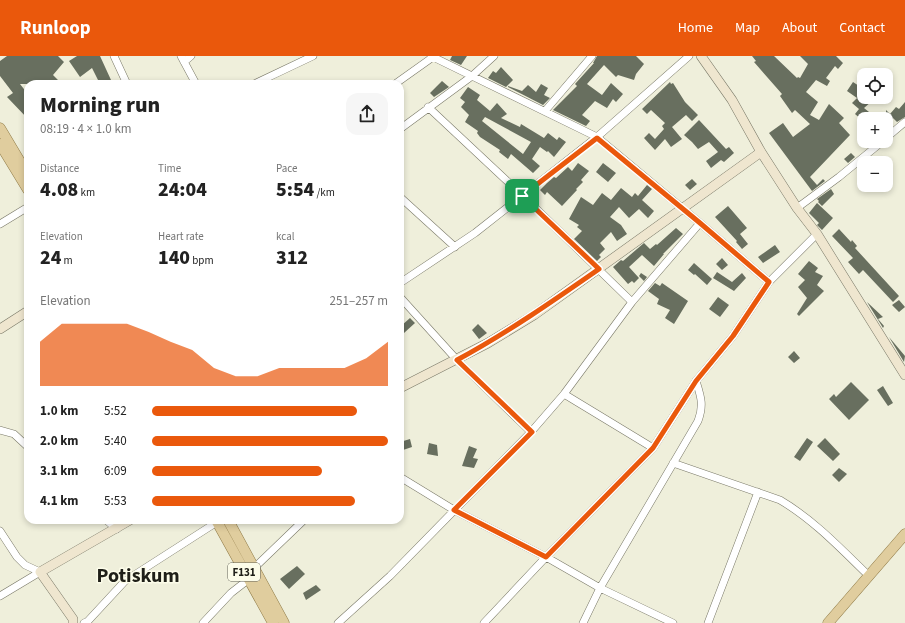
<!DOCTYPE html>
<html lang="en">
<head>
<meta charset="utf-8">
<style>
  body { margin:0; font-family:"Source Sans 3",sans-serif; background:#f6f6f6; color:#222; height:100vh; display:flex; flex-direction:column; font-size:15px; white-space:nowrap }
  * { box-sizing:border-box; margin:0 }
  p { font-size:13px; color:#767676 }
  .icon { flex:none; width:22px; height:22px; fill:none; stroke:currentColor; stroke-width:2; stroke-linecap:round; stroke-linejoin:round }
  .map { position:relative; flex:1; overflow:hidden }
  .side { position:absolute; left:24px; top:24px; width:380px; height:444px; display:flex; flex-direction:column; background:#fff; border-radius:12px; box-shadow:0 2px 6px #0003 }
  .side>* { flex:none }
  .tools { position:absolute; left:857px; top:12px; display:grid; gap:8px }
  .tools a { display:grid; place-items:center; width:36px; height:36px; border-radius:8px; background:#fff; box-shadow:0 2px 6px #0003; font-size:20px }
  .pin { position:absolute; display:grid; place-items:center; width:34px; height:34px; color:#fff; margin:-17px; border-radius:8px; box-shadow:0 2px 6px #0006 }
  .round { display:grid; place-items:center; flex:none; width:42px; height:42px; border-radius:12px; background:#f6f6f6 }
  .head { display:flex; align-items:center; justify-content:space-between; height:68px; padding:0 16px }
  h1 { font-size:22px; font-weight:800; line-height:30px }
  .stats { display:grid; grid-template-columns:repeat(3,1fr); gap:6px; height:68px; padding:4px 16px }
  .stats div { display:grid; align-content:center }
  .stats b { font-size:20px; font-weight:800 }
  .stats small { font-size:11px; font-weight:400 }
  .stats p { font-size:11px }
  .chart { height:112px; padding:8px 16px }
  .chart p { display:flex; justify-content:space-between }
  .chart svg { width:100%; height:72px; margin-top:4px; fill:#ea580c; opacity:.7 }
  ul { padding:0 16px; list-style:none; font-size:13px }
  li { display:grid; grid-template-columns:64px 48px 1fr; align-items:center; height:30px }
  li i { height:10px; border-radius:5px; background:#ea580c }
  header { display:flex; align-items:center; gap:24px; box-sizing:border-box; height:56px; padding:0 20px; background:#ea580c; color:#fff }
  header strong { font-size:19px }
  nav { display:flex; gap:22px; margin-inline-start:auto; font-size:14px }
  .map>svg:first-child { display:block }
  .building { fill:#686f5f; fill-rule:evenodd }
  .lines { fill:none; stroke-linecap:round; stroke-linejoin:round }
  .street-casing { stroke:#797867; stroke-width:8 }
  .secondary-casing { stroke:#797867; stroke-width:10 }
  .primary-casing { stroke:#8f7a46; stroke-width:11 }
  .street { stroke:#fff; stroke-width:7 }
  .secondary { stroke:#efe6cf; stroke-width:9 }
  .primary { stroke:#e0cd9e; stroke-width:10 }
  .route-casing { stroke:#fff; stroke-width:8 }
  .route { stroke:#ea580c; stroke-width:5 }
  .labels { text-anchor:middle; stroke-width:3; stroke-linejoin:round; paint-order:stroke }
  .shield { fill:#fcfce9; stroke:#616157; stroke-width:1 }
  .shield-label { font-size:11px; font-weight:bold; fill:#1f1f18 }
  .town-label { font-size:20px; font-weight:bold; fill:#1f1f18; stroke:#fcfce9 }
</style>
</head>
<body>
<header>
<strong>Runloop</strong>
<nav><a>Home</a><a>Map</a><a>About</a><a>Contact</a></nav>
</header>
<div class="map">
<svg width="905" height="567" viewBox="0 0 905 567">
  <rect width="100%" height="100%" fill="#efefdb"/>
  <!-- building -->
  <path class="building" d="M 7,0 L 58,0 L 64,6 L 53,19 L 58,24 L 54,28 L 20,28 L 27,37 L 24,40 L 28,44 L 28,63 L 7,41 L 13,37 L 0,20 L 0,5 Z
    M 77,0 L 100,0 L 111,24 L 104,28 L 100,28 L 92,12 L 80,21 L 69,5 Z
    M 452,0 L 467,0 L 461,9 L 450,4 Z
    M 597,0 L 636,0 L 644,8 L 636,18 L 634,24 L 618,19 L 616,21 L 604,9 L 587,28 L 602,39 L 611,27 L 623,38 L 616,46 L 613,43 L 607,52 L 595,45 L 582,59 L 590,65 L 586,70 L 553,54 L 577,30 L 575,28 L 594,7 L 593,7 Z
    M 752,0 L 774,0 L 797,22 L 798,21 L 800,22 L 808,8 L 800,0 L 836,0 L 843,7 L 838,13 L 835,10 L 826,22 L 830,25 L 827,30 L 816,24 L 806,36 L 818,46 L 810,59 L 819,64 L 829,48 L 844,62 L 839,67 L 850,79 L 810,121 L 817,129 L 823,123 L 825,125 L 812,135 L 769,77 L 783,67 L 793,81 L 810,68 L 795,54 L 792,57 L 780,40 L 782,38 L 754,6 L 756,5 Z
    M 501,11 L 513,24 L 506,31 L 488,22 L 493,15 L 496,17 Z
    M 442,25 L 449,31 L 434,41 L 430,37 Z
    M 864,25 L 864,41 L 868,41 L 872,45 L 864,52 L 869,56 L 862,64 L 855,58 L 859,53 L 852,47 L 857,42 L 847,35 L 853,26 L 859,30 Z
    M 670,26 L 671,28 L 673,27 L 685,46 L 698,59 L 692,65 L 686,59 L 672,71 L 682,83 L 671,91 L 665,83 L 655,94 L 644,82 L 649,77 L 655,83 L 664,73 L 662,70 L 665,67 L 651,54 L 647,58 L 642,53 Z
    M 541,28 L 548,32 L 544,39 L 550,42 L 543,49 L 508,31 L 508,30 L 522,35 L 528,29 L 536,36 Z
    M 468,31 L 480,39 L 477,44 L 490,55 L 497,47 L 507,58 L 501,62 L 520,71 L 521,68 L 544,82 L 548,77 L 557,84 L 559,81 L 566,86 L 554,101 L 548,95 L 547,96 L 540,91 L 532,103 L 540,110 L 533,117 L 511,98 L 508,103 L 499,96 L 500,94 L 480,81 L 477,77 L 478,75 L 465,66 L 469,59 L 461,51 L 465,46 L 460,42 ZM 485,61 L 531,86 L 523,98 L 482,65 Z
    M 905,46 L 905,61 L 897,66 L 893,62 L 886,70 L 886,54 L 890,58 L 896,51 L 899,53 Z
    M 699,64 L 726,93 L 729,91 L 734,97 L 724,106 L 721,104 L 711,112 L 706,105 L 718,96 L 709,86 L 698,93 L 692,86 L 684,79 Z
    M 851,97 L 855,101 L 848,107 L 844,103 Z
    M 578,107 L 589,115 L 581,124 L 583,126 L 576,133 L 577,134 L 562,150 L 547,136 L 545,139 L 540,134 L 547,127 L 554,121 L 556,122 L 568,111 L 572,115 Z
    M 603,107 L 616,117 L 608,126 L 596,116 Z
    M 692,123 L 697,128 L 690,134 L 685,129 Z
    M 647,129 L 652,133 L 642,144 L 654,155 L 648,162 L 639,153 L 629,162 L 619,151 L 610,161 L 621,169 L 627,178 L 617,185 L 611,176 L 600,187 L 605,193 L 599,199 L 601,201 L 597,205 L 574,183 L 582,175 L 577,171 L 579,169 L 569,163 L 581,141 L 593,149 L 602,137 L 611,144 L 621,132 L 632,141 L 635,137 L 638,140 Z
    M 831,133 L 834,138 L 822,150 L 818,146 L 819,145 L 817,143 Z
    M 817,147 L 833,162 L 822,174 L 817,169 L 819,167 L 809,157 Z
    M 728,150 L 747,172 L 740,178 L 748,188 L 742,193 L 736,186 L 737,185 L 715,161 Z
    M 676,172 L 683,178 L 663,198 L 664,198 L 654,210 L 642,199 L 629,211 L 639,222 L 634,227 L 632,225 L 628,228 L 613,211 L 621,204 L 623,205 L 644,187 L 650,193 L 656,188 L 657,189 Z
    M 839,173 L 851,186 L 852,184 L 857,190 L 855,192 L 899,240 L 893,246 L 863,214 L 859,218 L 848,206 L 853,202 L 832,180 Z
    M 775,189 L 780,196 L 763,207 L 758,201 Z
    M 722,202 L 728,209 L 722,214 L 716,208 Z
    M 809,205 L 818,212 L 815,216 L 823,220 L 817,229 L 824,235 L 799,260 L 797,258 L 807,242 L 798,231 L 805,224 L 798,218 Z
    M 694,207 L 712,223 L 707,229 L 695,218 L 694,219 L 688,214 Z
    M 717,216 L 732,226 L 742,217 L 746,222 L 734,235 L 713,222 Z
    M 641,217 L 647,221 L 644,225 L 639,220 Z
    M 655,227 L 660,230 L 662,227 L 688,245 L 674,268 L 665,262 L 670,254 L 657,248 L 659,243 L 648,235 Z
    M 718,241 L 729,249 L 720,261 L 709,253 Z
    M 899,244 L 905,251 L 899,256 L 892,249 Z
    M 867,246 L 883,261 L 878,263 L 884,270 L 883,272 Z
    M 410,262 L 415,267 L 404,277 L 401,270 Z
    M 478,268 L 487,277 L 479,283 L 472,274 Z
    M 889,281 L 905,300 L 904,306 Z
    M 794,295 L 800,302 L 794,307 L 788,301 Z
    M 851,326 L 869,344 L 849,364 L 829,343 L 834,338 L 836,341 Z
    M 883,330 L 893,347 L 888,350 L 877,334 Z
    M 807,382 L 813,386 L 800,405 L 794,401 Z
    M 825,382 L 840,398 L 833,405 L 817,390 Z
    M 410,383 L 412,391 L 403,394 L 400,386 Z
    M 429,387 L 437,389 L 438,400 L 427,398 Z
    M 469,390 L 477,393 L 473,402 L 478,403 L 474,412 L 462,410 Z
    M 839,412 L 847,418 L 839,426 L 832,419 Z
    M 297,510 L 305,518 L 289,533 L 280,523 Z
    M 316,529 L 321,534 L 306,544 L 303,537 Z"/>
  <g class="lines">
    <!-- street casing -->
    <g class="street-casing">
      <path id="street" d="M 114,0 L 127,28
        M 181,0 L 196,28
        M 431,0 L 597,81 L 700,167 L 769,226
        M 184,6 L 191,0
        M 254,28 L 313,0
        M 395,28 L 433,1
        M 428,51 L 522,139 L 632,246
        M 545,55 L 592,0
        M 400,73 L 472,20 L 494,0
        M 886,82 L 905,66
        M 400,141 L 455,191
        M 797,152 L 839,121 L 883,85
        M 0,168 L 28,151
        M 400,227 L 475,177 L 597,81 L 689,0
        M 400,241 L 457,304 L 531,376
        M 564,338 L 653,392
        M 0,374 L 14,378 L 28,391
        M 673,407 L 780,444 C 814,464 841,493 869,520
        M 400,421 L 454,454 L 546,501 L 600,532 L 673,567
        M 106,464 L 117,473
        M 0,475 L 17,501 L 25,509 L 40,516
        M 254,512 L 304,464
        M 0,540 L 40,516
        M 84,567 L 88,565 L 125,525 L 217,466
        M 203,567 L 231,537 L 249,523
        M 338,567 L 390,520 L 531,376 L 564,338 L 632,246 L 700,167
        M 484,567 L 546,501 L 653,392 L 696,325 L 733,280 L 769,226 L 817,178
        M 583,567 L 600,532 L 698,365 C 704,349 701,341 696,325
        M 708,567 L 758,436"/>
    </g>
    <!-- secondary casing -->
    <g class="secondary-casing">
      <path id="secondary" d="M 701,0 L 732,44 L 761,96 L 797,152 L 817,178 L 905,319
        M 0,273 L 28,255
        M 400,332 L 488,287 L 534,259 L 761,96
        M 73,567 L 73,563 L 40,516 L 130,464"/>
    </g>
    <!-- primary casing -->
    <g class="primary-casing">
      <path id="primary" d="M 0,72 L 28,119
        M 0,88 L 28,134
        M 216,464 L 273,567
        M 228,464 L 284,567
        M 828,567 L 905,478"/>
    </g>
    <!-- street -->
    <use href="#street" class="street"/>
    <!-- secondary -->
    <use href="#secondary" class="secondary"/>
    <!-- primary -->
    <use href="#primary" class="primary"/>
  </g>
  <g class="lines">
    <!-- route casing -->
    <g class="route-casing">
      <path id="route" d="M 597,82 L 700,167 L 769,226 L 733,280 L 696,325 L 653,392 L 546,501 L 454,454 L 532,376 L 457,304 C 507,277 553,245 599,213 L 522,140 Z"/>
    </g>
    <!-- route -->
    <use href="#route" class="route"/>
  </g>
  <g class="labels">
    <!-- shield labels -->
    <rect class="shield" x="228" y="507" width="32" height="18" rx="3"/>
    <g class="shield-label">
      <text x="244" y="520">F131</text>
    </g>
    <!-- town labels -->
    <g class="town-label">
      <text x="138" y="526">Potiskum</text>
    </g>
  </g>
</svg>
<div class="tools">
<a><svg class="icon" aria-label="locate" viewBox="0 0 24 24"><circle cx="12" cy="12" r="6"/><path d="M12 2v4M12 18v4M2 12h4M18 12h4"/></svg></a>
<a>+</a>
<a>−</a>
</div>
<div class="pin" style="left:522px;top:140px;background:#1e9e55"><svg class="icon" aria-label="arrive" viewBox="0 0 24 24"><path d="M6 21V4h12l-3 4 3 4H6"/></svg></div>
<section class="side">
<div class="head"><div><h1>Morning run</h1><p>08:19 · 4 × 1.0 km</p></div><a class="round"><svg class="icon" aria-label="share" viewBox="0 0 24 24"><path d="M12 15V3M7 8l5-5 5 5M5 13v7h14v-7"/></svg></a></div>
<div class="stats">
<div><p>Distance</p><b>4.08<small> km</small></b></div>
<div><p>Time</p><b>24:04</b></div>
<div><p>Pace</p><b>5:54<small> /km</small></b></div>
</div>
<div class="stats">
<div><p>Elevation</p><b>24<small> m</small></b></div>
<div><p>Heart rate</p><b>140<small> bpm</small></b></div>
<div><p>kcal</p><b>312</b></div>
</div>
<div class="chart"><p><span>Elevation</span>251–257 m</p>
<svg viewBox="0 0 160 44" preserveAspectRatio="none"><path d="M0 44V17L10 6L20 6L30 6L40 6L50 11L60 17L70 22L80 33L90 38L100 38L110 33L120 33L130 33L140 33L150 27L160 17V44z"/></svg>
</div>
<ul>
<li><b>1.0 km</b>5:52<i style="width:87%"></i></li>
<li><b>2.0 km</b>5:40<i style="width:100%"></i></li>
<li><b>3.1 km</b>6:09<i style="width:72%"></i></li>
<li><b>4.1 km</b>5:53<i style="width:86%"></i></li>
</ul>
</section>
</div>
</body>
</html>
